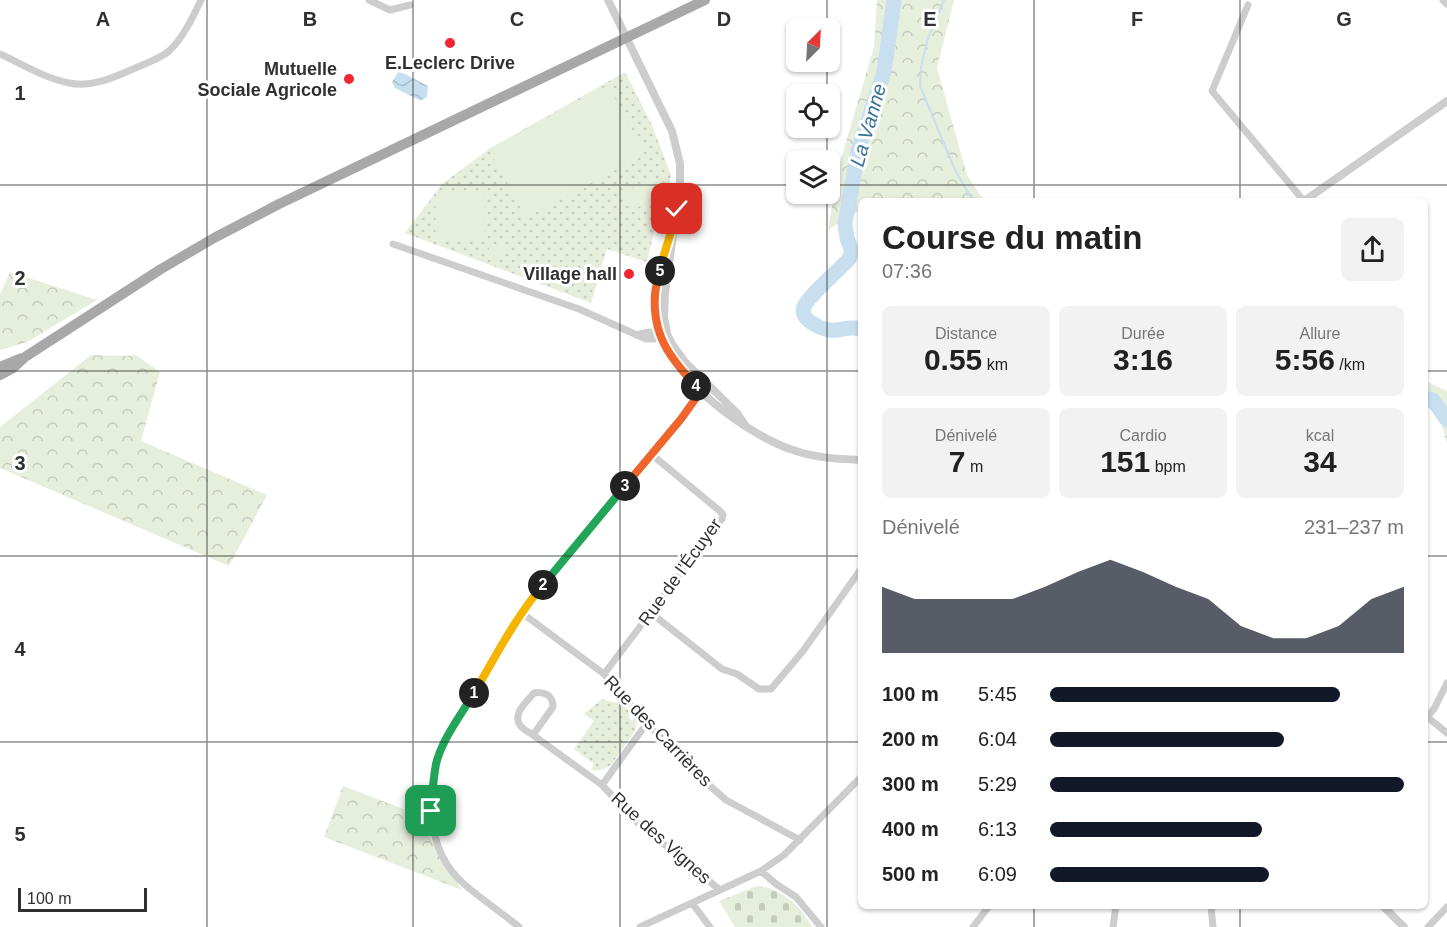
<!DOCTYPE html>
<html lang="fr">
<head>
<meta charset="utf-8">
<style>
  body { margin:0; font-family:Helvetica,sans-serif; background:#f2f2f2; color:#222; height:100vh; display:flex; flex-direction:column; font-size:22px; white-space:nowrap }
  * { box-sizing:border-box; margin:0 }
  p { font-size:20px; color:#767676 }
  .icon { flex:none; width:33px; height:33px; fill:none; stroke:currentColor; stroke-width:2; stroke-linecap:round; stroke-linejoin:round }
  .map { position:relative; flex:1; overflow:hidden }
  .panel { position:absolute; left:858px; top:198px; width:570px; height:711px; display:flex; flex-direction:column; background:#fff; border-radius:9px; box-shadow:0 2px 4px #0004 }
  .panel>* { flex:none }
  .needle { width:39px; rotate:24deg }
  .controls { position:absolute; left:786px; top:18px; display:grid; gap:12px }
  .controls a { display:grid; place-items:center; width:54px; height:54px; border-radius:9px; background:#fff; box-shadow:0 2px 4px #0004; font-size:30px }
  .scale { position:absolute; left:18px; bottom:15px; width:129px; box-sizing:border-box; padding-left:6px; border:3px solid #303030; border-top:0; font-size:16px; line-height:21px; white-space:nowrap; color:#303030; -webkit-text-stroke:4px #fff; paint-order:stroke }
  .pin { position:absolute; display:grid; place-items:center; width:51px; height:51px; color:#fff; margin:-26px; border-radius:12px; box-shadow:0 3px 9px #0006 }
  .km { position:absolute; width:30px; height:30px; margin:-15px; border-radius:50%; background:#222; color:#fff; font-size:16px; line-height:30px; text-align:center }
  .round { display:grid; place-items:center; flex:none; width:63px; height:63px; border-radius:9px; background:#f2f2f2 }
  .overview { display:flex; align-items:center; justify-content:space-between; height:102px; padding:0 24px }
  h1 { font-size:33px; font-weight:700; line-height:45px }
  .metrics { display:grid; grid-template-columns:repeat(3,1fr); gap:9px; height:102px; padding:6px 24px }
  .metrics div { display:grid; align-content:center; border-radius:9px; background:#f2f2f2; text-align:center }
  .metrics b { font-size:30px; font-weight:700 }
  .metrics small { font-size:16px; font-weight:400 }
  .metrics p { font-size:16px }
  .chart { height:168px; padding:12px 24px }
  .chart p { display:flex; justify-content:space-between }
  .chart svg { width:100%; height:108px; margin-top:6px; fill:#111827; opacity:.7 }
  ul { padding:0 24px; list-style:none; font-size:20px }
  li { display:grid; grid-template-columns:96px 72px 1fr; align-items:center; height:45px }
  li i { height:15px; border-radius:8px; background:#111827 }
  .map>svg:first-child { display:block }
  .grass { fill:url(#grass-dots) }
  .forest { fill:url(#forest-crowns) }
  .cemetery { fill:url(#cemetery-stones) }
  .pitch { fill:#e6eedc }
  .water { fill:url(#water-waves) }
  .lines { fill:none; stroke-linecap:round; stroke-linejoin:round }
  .stream { stroke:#c7dfef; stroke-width:2 }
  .river { stroke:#c7dfef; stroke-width:15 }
  .minor { stroke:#cdcdcd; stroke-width:7 }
  .tertiary { stroke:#cdcdcd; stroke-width:8 }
  .primary { stroke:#a8a8a8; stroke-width:10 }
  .split-1-casing { stroke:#fff; stroke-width:12 }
  .split-2-casing { stroke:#fff; stroke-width:12 }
  .split-3-casing { stroke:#fff; stroke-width:12 }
  .split-4-casing { stroke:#fff; stroke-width:12 }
  .split-5-casing { stroke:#fff; stroke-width:12 }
  .split-6-casing { stroke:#fff; stroke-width:12 }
  .split-1 { stroke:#22a559; stroke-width:8 }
  .split-2 { stroke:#f5b400; stroke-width:8 }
  .split-3 { stroke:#22a559; stroke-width:8 }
  .split-4 { stroke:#f0652b; stroke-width:8 }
  .split-5 { stroke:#f0652b; stroke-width:8 }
  .split-6 { stroke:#f5b400; stroke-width:8 }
  .grid { fill:none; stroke:#303030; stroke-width:1.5; stroke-opacity:0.55 }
  .poi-dot { fill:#f42533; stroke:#fff; stroke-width:2 }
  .labels { text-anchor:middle; stroke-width:6; stroke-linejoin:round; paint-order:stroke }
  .poi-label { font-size:18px; font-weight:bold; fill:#303030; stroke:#fff; text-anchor:end }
  .street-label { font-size:18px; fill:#303030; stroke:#fff }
  .water-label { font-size:20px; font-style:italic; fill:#367299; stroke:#fff }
  .grid-label { font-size:20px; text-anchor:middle; font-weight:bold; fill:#303030; stroke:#fff; stroke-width:6; stroke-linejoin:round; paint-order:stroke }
</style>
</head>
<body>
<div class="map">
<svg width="1447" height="927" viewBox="0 0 1447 927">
  <defs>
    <pattern id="grass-dots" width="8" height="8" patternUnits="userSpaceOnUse" patternTransform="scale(1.5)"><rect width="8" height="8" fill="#e6eedc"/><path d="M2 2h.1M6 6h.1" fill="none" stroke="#c6ccbd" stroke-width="1.8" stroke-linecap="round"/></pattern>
    <pattern id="forest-crowns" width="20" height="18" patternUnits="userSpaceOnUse" patternTransform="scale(1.5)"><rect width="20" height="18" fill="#e6eedc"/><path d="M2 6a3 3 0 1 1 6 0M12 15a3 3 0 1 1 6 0" fill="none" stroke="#c6ccbd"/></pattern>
    <pattern id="cemetery-stones" width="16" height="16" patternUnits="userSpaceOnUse" patternTransform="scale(1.5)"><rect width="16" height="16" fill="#e6eedc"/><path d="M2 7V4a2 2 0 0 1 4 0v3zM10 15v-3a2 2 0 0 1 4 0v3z" fill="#c6ccbd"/></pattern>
    <pattern id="water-waves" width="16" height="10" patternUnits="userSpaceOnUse" patternTransform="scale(1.5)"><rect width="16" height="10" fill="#c7dfef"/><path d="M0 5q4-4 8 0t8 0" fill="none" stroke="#abc0cd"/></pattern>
  </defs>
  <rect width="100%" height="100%" fill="#fff"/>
  <!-- grass -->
  <path class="grass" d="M 625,72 L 652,125 L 671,175 L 663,218 L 657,218 L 647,262 L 607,249 L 591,303 L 405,233 L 442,184 L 489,149 Z
    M 602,699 L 624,705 L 631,714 L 628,717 L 631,721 L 635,718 L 637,722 L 635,731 L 612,764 C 605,770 600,771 591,770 L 594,764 L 574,749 L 594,721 L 584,714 Z"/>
  <!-- forest -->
  <path class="forest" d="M 877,0 L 954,0 L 937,68 L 967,175 L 984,201 L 861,201 L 861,209 L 828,230 L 839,166 L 874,47 Z
    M 10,272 L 97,300 L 27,342 L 0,350 L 0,294 Z
    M 91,355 L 123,356 L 136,355 L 160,372 L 141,441 L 267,495 L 229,566 L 0,468 L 0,427 Z
    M 1425,381 L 1447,391 L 1447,444 L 1441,423 L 1432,411 L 1425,404 Z
    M 343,786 L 422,816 L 430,838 L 462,890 L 324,837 Z"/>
  <!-- cemetery -->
  <path class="cemetery" d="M 757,886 C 780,887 802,907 812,927 L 735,927 L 719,901 Z"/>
  <!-- pitch -->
  <path class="pitch" d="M 608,85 L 645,154 L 526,218 L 489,149 Z
    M 652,175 L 662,191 L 634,210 L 623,195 Z
    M 436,192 L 484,192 L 484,238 L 435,238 Z
    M 491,243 L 504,248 L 501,258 L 487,253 Z"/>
  <!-- water -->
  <path class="water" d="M 398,72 L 403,73 L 428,86 L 427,97 L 422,100 L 419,100 L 395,88 L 392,82 Z"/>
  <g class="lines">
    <!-- stream -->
    <path class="stream" d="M 944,0 L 928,38 L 921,67 L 920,86 L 955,170 L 973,201"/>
    <!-- river -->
    <path class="river" d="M 861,329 C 847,325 840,332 829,330 C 819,328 799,319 804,307 C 808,296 839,270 849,259 L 852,252 L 847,238 L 845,223 L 848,208 L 858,151 L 884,72 L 894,0
      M 1425,398 L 1433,400 L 1447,420"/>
    <!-- minor -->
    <path class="minor" d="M 369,0 L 390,10 L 410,5
      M 1443,0 L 1447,4
      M 1248,5 L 1212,91 L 1304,201
      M 0,54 C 22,64 44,78 69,83 C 94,88 117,76 140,66 C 149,62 161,58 169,51 C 183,38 193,17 201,0
      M 393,244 L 579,309 L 646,339 L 654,339 L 659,334
      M 636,335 L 649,332 L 663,334
      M 522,613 L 604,674 L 647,723 L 694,772 L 726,800 L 800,840
      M 651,613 L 722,669 L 737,674 L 759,689 L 771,689 L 803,651 L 861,569
      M 604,674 L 722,519 L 723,515 L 721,512 L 651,454
      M 1425,715 L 1447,733
      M 1427,717 L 1434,709 L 1447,683
      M 533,735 C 529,732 522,729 520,725 C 512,714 527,701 534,693 C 544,691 553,695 553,707 L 533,735 L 602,785 L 637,822 L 720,890
      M 602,785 L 647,723
      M 761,871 L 776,884 L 796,897 L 821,927
      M 692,903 L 710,927
      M 1211,906 L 1213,927
      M 519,927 C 501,912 481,899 464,884 C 424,849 426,792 443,746 L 528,602 L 681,419 L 704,388
      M 640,927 L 761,871 L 784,855 L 861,777
      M 973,927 L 989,906
      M 1113,927 L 1116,906
      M 1428,927 L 1447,907"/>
    <!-- tertiary -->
    <path class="tertiary" d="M 608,0 L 672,131 L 680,164 L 680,184 L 665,293 L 664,317 L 667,334 L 672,344 L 685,362 L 737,413 L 745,425
      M 1304,201 L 1447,101
      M 668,241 C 658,270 651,302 659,331 C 670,378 749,436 793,450 C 815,458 838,459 861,460
      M 1383,906 L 1404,927"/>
    <!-- primary -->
    <path class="primary" d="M 0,367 L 22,358
      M 0,375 L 13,368 L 25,357 L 161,269 L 214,238 L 279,204 L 705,0"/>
  </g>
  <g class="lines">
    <!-- split-1 casing -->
    <g class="split-1-casing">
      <path id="split-1" d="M 431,811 C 432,796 433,780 436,764 C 442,739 461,715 474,693"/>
    </g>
    <!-- split-2 casing -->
    <g class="split-2-casing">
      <path id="split-2" d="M 474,693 C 496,656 515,618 543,585"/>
    </g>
    <!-- split-3 casing -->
    <g class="split-3-casing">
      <path id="split-3" d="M 543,585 L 625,486"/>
    </g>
    <!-- split-4 casing -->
    <g class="split-4-casing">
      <path id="split-4" d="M 625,486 L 681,419 L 701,391 L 696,386"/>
    </g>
    <!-- split-5 casing -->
    <g class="split-5-casing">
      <path id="split-5" d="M 660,271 C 658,278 656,286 655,294 C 652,335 670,358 696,386"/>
    </g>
    <!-- split-6 casing -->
    <g class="split-6-casing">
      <path id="split-6" d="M 660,271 C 664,250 673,230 677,209"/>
    </g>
    <!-- split-1 -->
    <use href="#split-1" class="split-1"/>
    <!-- split-2 -->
    <use href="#split-2" class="split-2"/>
    <!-- split-3 -->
    <use href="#split-3" class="split-3"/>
    <!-- split-4 -->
    <use href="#split-4" class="split-4"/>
    <!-- split-5 -->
    <use href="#split-5" class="split-5"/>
    <!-- split-6 -->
    <use href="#split-6" class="split-6"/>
  </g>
  <!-- grid -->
  <path class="grid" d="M 207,0 L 207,927M 413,0 L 413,927M 620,0 L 620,927M 827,0 L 827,28M 1034,0 L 1034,201M 1240,0 L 1240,201M 827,62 L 827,94M 827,128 L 827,160M 0,185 L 796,185M 830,185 L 1447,185M 827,194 L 827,927M 0,371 L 861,371M 1425,371 L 1447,371M 0,556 L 861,556M 1425,556 L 1447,556M 0,742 L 861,742M 1425,742 L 1447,742M 1034,906 L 1034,927M 1240,906 L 1240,927"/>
  <!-- markers -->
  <g class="poi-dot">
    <circle cx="450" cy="43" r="6"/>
    <circle cx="349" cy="79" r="6"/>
    <circle cx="629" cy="274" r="6"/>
  </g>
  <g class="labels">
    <!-- poi labels -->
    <g class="poi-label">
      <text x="450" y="69" text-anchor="middle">E.Leclerc Drive</text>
      <text x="337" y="75">Mutuelle<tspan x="337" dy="21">Sociale Agricole</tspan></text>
      <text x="617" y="280">Village hall</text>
    </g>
    <!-- street labels -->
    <g class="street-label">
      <text transform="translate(680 572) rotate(-54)" y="6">Rue de l’Écuyer</text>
      <text transform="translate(658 731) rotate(46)" y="6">Rue des Carrières</text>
      <text transform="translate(661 838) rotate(42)" y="6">Rue des Vignes</text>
    </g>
    <!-- water labels -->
    <g class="water-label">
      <text transform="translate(868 125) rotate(-74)" y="7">La Vanne</text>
    </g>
  </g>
  <g class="grid-label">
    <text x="103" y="26">A</text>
    <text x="310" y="26">B</text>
    <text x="517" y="26">C</text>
    <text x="724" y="26">D</text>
    <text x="930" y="26">E</text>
    <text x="1137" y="26">F</text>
    <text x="1344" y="26">G</text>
    <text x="20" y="100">1</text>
    <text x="20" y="285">2</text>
    <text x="20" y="470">3</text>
    <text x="20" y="656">4</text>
    <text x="20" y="841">5</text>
  </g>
</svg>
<div class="controls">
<a><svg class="needle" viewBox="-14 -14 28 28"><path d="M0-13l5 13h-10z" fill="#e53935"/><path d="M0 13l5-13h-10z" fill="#767676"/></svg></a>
<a><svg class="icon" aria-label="locate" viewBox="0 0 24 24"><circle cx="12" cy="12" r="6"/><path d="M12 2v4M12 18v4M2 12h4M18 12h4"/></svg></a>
<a><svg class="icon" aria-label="layers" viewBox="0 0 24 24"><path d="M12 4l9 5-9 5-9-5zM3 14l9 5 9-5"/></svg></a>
</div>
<div class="scale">100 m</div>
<div class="pin" style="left:431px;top:811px;background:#1e9e55"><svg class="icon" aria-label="arrive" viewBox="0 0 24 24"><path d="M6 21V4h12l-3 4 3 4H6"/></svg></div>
<div class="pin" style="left:677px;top:209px;background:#d93025"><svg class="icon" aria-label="check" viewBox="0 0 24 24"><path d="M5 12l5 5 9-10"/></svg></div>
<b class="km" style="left:474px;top:693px">1</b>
<b class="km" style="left:543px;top:585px">2</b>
<b class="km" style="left:625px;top:486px">3</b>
<b class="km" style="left:696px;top:386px">4</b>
<b class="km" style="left:660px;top:271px">5</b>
<section class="panel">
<div class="overview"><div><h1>Course du matin</h1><p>07:36</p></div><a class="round"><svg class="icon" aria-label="share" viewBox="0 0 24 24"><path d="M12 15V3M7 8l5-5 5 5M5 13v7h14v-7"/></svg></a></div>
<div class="metrics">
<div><p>Distance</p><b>0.55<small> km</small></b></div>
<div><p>Durée</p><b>3:16</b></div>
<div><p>Allure</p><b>5:56<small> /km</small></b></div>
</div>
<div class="metrics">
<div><p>Dénivelé</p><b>7<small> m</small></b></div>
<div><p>Cardio</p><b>151<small> bpm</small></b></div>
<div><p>kcal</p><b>34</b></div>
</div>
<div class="chart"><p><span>Dénivelé</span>231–237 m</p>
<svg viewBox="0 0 160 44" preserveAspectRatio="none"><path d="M0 44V17L10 22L20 22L30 22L40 22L50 17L60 11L70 6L80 11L90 17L100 22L110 33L120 38L130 38L140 33L150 22L160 17V44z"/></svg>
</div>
<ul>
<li><b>100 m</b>5:45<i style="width:82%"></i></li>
<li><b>200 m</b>6:04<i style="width:66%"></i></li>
<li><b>300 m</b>5:29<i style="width:100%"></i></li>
<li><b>400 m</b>6:13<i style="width:60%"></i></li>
<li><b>500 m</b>6:09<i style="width:62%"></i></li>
</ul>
</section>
</div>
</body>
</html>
